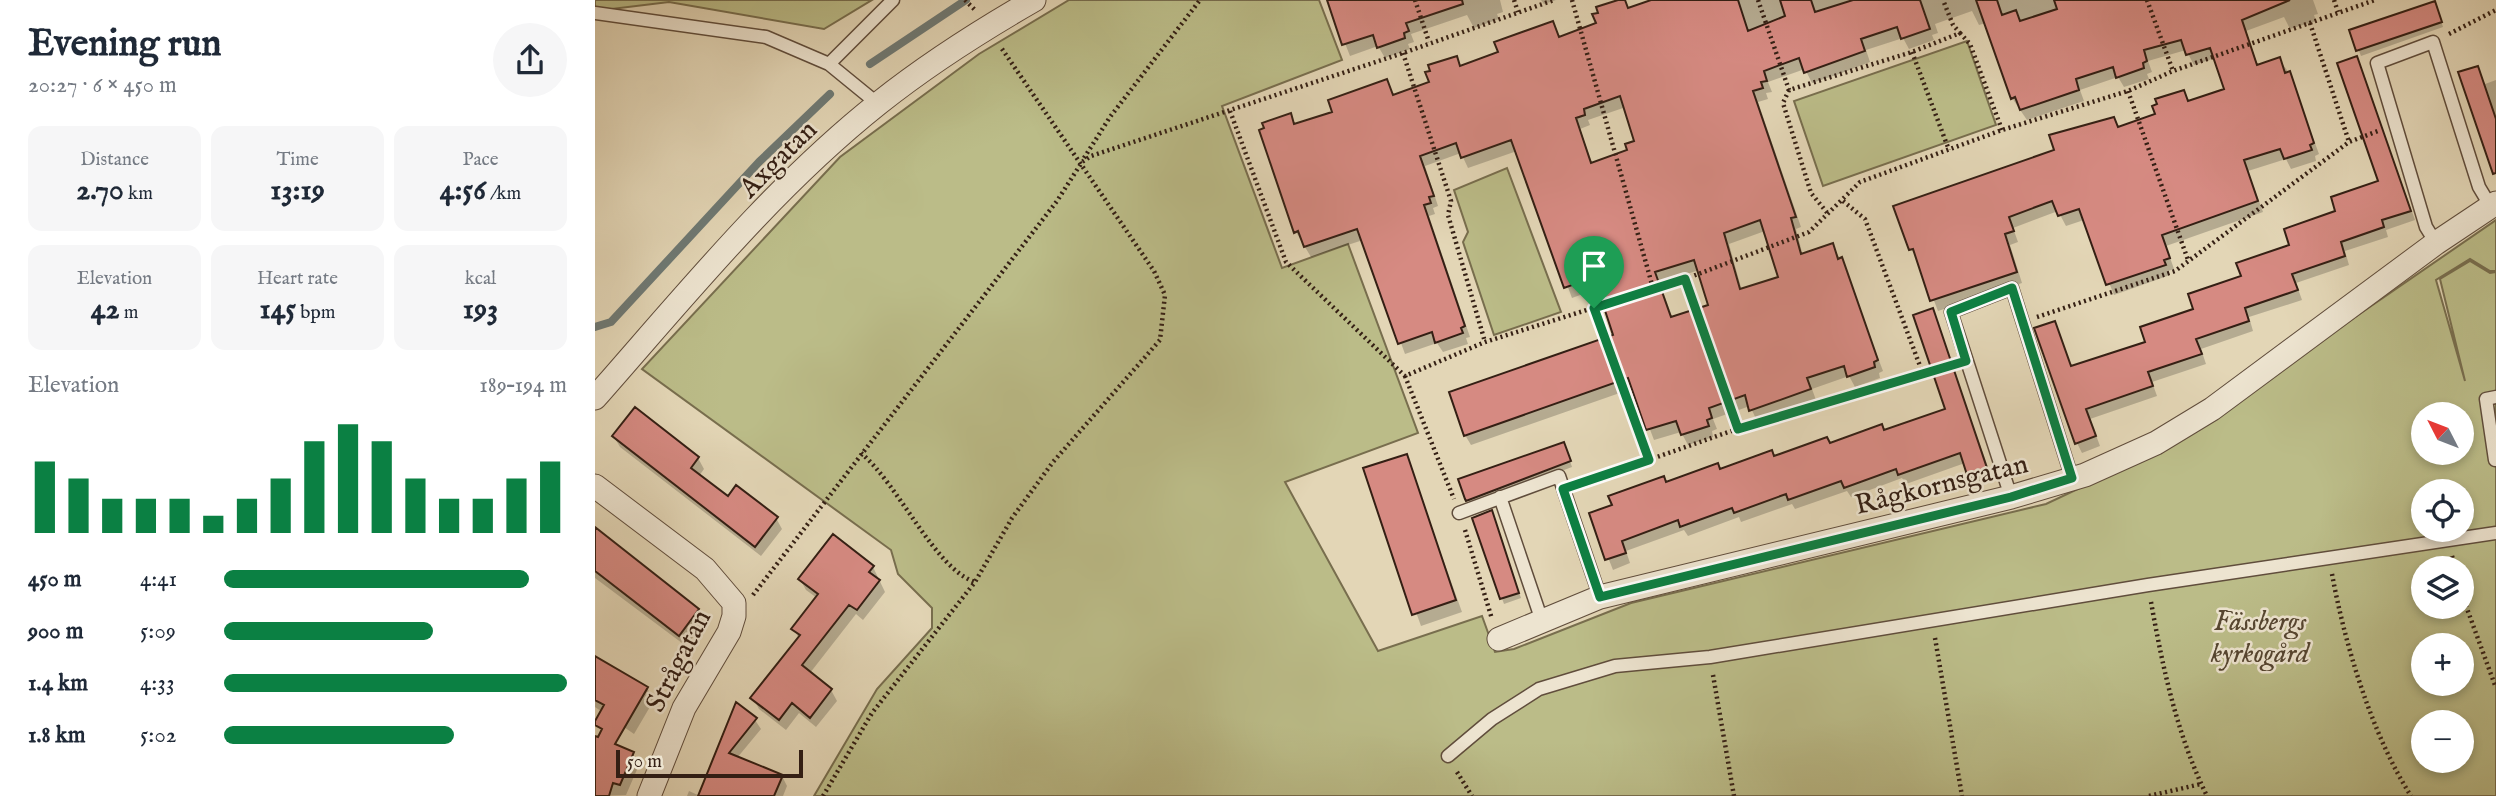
<!DOCTYPE html>
<html lang="en">
<head>
<meta charset="utf-8">
<style>
  body { margin:0; font-family:"IM FELL English",serif; background:#f6f6f7; color:#1f2937; height:100vh; display:flex; flex-direction:column; font-size:26px; white-space:nowrap }
  * { box-sizing:border-box; margin:0 }
  p { font-size:23px; color:#747a83 }
  .icon { flex:none; width:38px; height:38px; fill:none; stroke:currentColor; stroke-width:2; stroke-linecap:round; stroke-linejoin:round }
  .map { position:relative; flex:1; overflow:hidden }
  .side { display:flex; flex-direction:column; background:#fff; width:595px }
  .side>* { flex:none }
  .needle { width:46px; rotate:312deg }
  .tools { position:absolute; left:1816px; top:402px; display:grid; gap:14px }
  .tools a { display:grid; place-items:center; width:63px; height:63px; border-radius:50%; background:#fff; box-shadow:0 4px 10px #0003; font-size:35px }
  .scale { position:absolute; left:21px; bottom:18px; width:187px; box-sizing:border-box; padding-left:7px; border:4px solid #341f14; border-top:0; font-size:19px; line-height:24px; white-space:nowrap; color:#341f14; -webkit-text-stroke:5px #ede4d0; paint-order:stroke }
  .pin { position:absolute; display:grid; place-items:center; width:60px; height:60px; color:#fff; margin:-72px -30px; border-radius:50% 50% 50% 0; rotate:-45deg; box-shadow:0 0 7px #0007 }
  .pin .icon { rotate:45deg }
  .round { display:grid; place-items:center; flex:none; width:74px; height:74px; border-radius:37px; background:#f6f6f7 }
  .headline { display:flex; align-items:center; justify-content:space-between; height:119px; padding:0 28px }
  h1 { font-size:38px; font-weight:800; line-height:52px }
  .stats { display:grid; grid-template-columns:repeat(3,1fr); gap:10px; height:119px; padding:7px 28px }
  .stats div { display:grid; align-content:center; border-radius:14px; background:#f6f6f7; text-align:center }
  .stats b { font-size:30px; font-weight:800 }
  .stats small { font-size:19px; font-weight:400 }
  .stats p { font-size:19px }
  .chart { height:196px; padding:14px 28px }
  .chart p { display:flex; justify-content:space-between }
  .chart svg { width:100%; height:126px; margin-top:7px; stroke:#0b8043; stroke-width:6 }
  ul { padding:0 28px; list-style:none; font-size:23px }
  li { display:grid; grid-template-columns:112px 84px 1fr; align-items:center; height:52px }
  li i { height:18px; border-radius:9px; background:#0b8043 }
  main { display:flex; flex:1; min-height:0 }
  .map>svg:first-child { display:block }
  .green { fill:#bbbc88; stroke:#786e4e; stroke-width:2; fill-rule:evenodd }
  .shadow { fill:#0003; fill-rule:evenodd }
  .lines { fill:none; stroke-linecap:round; stroke-linejoin:round }
  .stream { stroke:#6f7a75; stroke-width:8 }
  .building { fill:#d68a82; stroke:#341f14; stroke-width:2; fill-rule:evenodd }
  .service-casing { stroke:#604d3c; stroke-width:15 }
  .minor-casing { stroke:#604d3c; stroke-width:25 }
  .path { stroke:#341f14; stroke-width:4.5; stroke-dasharray:2 3.5; stroke-linecap:butt }
  .service { stroke:#ede4d0; stroke-width:12 }
  .minor { stroke:#ede4d0; stroke-width:23 }
  .route-casing { stroke:#fff; stroke-width:14 }
  .route { stroke:#0b8043; stroke-width:9 }
  .labels { text-anchor:middle; stroke-width:5; stroke-linejoin:round; paint-order:stroke }
  .street-label { font-size:28px; fill:#341f14; stroke:#ede4d0 }
  .park-label { font-size:28px; font-style:italic; fill:#564631; stroke:#ede4d0 }
</style>
</head>
<body>
<main>
<section class="side">
<div class="headline"><div><h1>Evening run</h1><p>20:27 · 6 × 450 m</p></div><a class="round"><svg class="icon" aria-label="share" viewBox="0 0 24 24"><path d="M12 15V3M7 8l5-5 5 5M5 13v7h14v-7"/></svg></a></div>
<div class="stats">
<div><p>Distance</p><b>2.70<small> km</small></b></div>
<div><p>Time</p><b>13:19</b></div>
<div><p>Pace</p><b>4:56<small> /km</small></b></div>
</div>
<div class="stats">
<div><p>Elevation</p><b>42<small> m</small></b></div>
<div><p>Heart rate</p><b>145<small> bpm</small></b></div>
<div><p>kcal</p><b>193</b></div>
</div>
<div class="chart"><p><span>Elevation</span>189–194 m</p>
<svg viewBox="0 0 160 44" preserveAspectRatio="none"><path d="M5 44V19M15 44V25M25 44V32M35 44V32M45 44V32M55 44V38M65 44V32M75 44V25M85 44V12M95 44V6M105 44V12M115 44V25M125 44V32M135 44V32M145 44V25M155 44V19"/></svg>
</div>
<ul>
<li><b>450 m</b>4:41<i style="width:89%"></i></li>
<li><b>900 m</b>5:09<i style="width:61%"></i></li>
<li><b>1.4 km</b>4:33<i style="width:100%"></i></li>
<li><b>1.8 km</b>5:02<i style="width:67%"></i></li>
</ul>
</section>
<div class="map">
<svg width="1901" height="796" viewBox="0 0 1901 796">
  <rect width="100%" height="100%" fill="#e3d6b6"/>
  <filter id="stains"><feTurbulence type="fractalNoise" baseFrequency=".00286" numOctaves="4"/><feColorMatrix values="0 0 0 0 .2 0 0 0 0 .09 0 0 0 0 .02 0 0 0 .5 -.17"/></filter>
  <radialGradient id="worn" r=".72"><stop offset=".6" stop-color="#630" stop-opacity="0"/><stop offset="1" stop-color="#630" stop-opacity=".3"/></radialGradient>
  <!-- green -->
  <path class="green" d="M 0,0 L 277,0 L 229,29 L 74,2 L 0,11 Z
    M 474,0 L 724,0 L 747,60 L 627,106 L 687,268 L 753,244 L 823,433 L 690,482 L 783,651 L 887,616 L 900,652 L 919,649 L 1036,603 L 1451,504 L 1570,448 L 1901,220 L 1901,271 L 1895,271 L 1875,259 L 1841,280 L 1870,381 L 1845,279 L 1875,261 L 1895,273 L 1901,272 L 1901,796 L 219,796 L 282,689 L 337,628 L 337,608 L 303,574 L 296,550 L 47,369 L 245,157 L 384,54 ZM 1829,415 L 1867,415 L 1867,453 L 1829,453 ZM 1829,492 L 1867,492 L 1867,530 L 1829,530 ZM 1829,569 L 1867,569 L 1867,607 L 1829,607 ZM 1829,646 L 1867,646 L 1867,684 L 1829,684 ZM 1829,723 L 1867,723 L 1867,761 L 1829,761 Z
    M 1372,41 L 1401,125 L 1228,186 L 1199,101 Z
    M 912,168 L 966,312 L 899,335 L 868,242 L 873,232 L 859,190 Z"/>
  <!-- shadow -->
  <path class="shadow" d="M 733,0 L 905,0 L 908,12 L 902,14 L 904,19 L 879,28 L 872,15 L 816,34 L 819,42 L 813,44 L 815,49 L 790,58 L 783,46 L 755,56 Z
    M 946,0 L 961,0 L 949,4 Z
    M 1062,0 L 1718,0 L 1723,14 L 1719,15 L 1721,21 L 1695,29 L 1689,17 L 1651,31 L 1663,66 L 1684,59 L 1694,73 L 1724,154 L 1720,156 L 1721,161 L 1696,169 L 1691,159 L 1653,171 L 1668,212 L 1571,246 L 1579,269 L 1573,271 L 1575,275 L 1519,295 L 1489,220 L 1471,226 L 1463,211 L 1418,228 L 1423,242 L 1415,245 L 1427,283 L 1343,311 L 1323,259 L 1316,249 L 1461,151 L 1518,119 L 1524,129 L 1562,115 L 1588,92 L 1594,103 L 1632,90 L 1620,58 L 1599,65 L 1591,50 L 1553,61 L 1557,72 L 1552,74 L 1554,79 L 1529,87 L 1523,77 L 1485,90 L 1489,101 L 1432,120 L 1417,98 L 1391,23 L 1384,25 L 1377,11 L 1340,24 L 1343,33 L 1337,35 L 1339,40 L 1314,49 L 1308,38 L 1271,50 L 1275,62 L 1244,74 L 1217,83 L 1210,69 L 1173,82 L 1177,92 L 1171,93 L 1173,99 L 1163,102 L 1206,227 L 1201,229 L 1208,256 L 1237,246 L 1246,260 L 1288,371 L 1284,373 L 1285,378 L 1260,387 L 1254,376 L 1217,389 L 1221,400 L 1162,421 L 1155,406 L 1118,419 L 1122,429 L 1117,431 L 1118,437 L 1093,445 L 1086,432 L 1059,440 L 1039,388 L 876,445 L 870,435 L 1020,336 L 1004,288 L 977,298 L 922,151 L 873,168 L 866,153 L 830,166 L 843,206 L 838,208 L 840,214 L 834,216 L 875,337 L 871,338 L 873,344 L 848,352 L 842,343 L 810,354 L 768,240 L 716,257 L 701,232 L 695,115 L 700,125 L 739,113 L 792,81 L 799,96 L 836,83 L 861,58 L 866,67 L 905,53 L 958,24 L 965,38 ZM 1031,107 L 1042,143 L 1034,151 L 998,165 L 985,129 L 995,125 L 993,120 ZM 1170,231 L 1185,278 L 1147,291 L 1134,244 ZM 1104,270 L 1116,306 L 1078,319 L 1065,283 Z
    M 1842,8 L 1848,27 L 1766,56 L 1756,31 Z
    M 1762,58 L 1820,220 L 1791,230 L 1793,237 L 1750,251 L 1754,265 L 1701,283 L 1707,300 L 1654,317 L 1658,331 L 1606,349 L 1611,364 L 1557,382 L 1562,396 L 1495,419 L 1505,446 L 1487,453 L 1482,443 L 1459,323 L 1477,368 L 1552,343 L 1785,182 Z
    M 1882,68 L 1890,84 L 1901,80 L 1901,174 L 1897,168 Z
    M 1337,310 L 1398,481 L 1380,487 L 1370,463 L 1311,484 L 1307,478 L 1256,497 L 1252,491 L 1200,509 L 1197,504 L 1146,522 L 1144,517 L 1093,536 L 1089,530 L 1031,551 L 1035,563 L 1018,570 L 996,514 L 1071,484 L 1289,432 L 1352,410 Z
    M 40,410 L 103,458 L 109,469 L 104,476 L 133,498 L 181,518 L 187,529 L 166,556 L 25,447 L 19,437 Z
    M 971,449 L 977,467 L 876,505 L 873,500 Z
    M 811,456 L 867,612 L 826,626 L 770,470 Z
    M 899,518 L 926,598 L 909,604 L 879,519 Z
    M 0,531 L 103,610 L 110,622 L 91,646 L 0,578 Z
    M 278,567 L 290,592 L 268,620 L 261,614 L 215,673 L 236,690 L 242,701 L 221,727 L 204,713 L 191,730 L 164,709 L 158,698 L 204,638 L 198,629 L 222,598 L 211,590 L 205,579 Z
    M 6,662 L 52,688 L 59,700 L 39,734 L 0,707 L 0,672 Z
    M 142,705 L 160,720 L 166,729 L 142,758 L 187,776 L 192,786 L 188,796 L 92,796 L 94,791 L 105,796 Z
    M 0,750 L 38,754 L 44,765 L 31,795 L 0,796 Z"/>
  <g class="lines">
    <!-- stream -->
    <path class="stream" d="M 275,64 L 371,0
      M 0,327 L 16,322 L 164,162 L 235,94"/>
  </g>
  <!-- building -->
  <path class="building" d="M 732,0 L 867,0 L 868,4 L 811,23 L 814,31 L 809,33 L 810,38 L 782,48 L 778,35 L 747,45 Z
    M 1023,0 L 1030,0 L 1033,8 L 1056,0 L 1143,0 L 1153,31 L 1190,16 L 1185,0 L 1216,0 L 1220,12 L 1258,0 L 1325,0 L 1335,29 L 1306,39 L 1302,27 L 1266,39 L 1270,51 L 1209,73 L 1204,58 L 1169,71 L 1172,81 L 1166,82 L 1168,88 L 1158,91 L 1201,217 L 1196,218 L 1206,254 L 1238,243 L 1243,259 L 1247,257 L 1283,360 L 1279,362 L 1280,367 L 1252,377 L 1249,366 L 1212,378 L 1216,389 L 1154,411 L 1150,395 L 1114,408 L 1117,418 L 1112,420 L 1114,426 L 1086,435 L 1081,421 L 1051,430 L 1033,378 L 869,436 L 854,392 L 1018,335 L 999,277 L 969,288 L 916,140 L 866,158 L 861,143 L 825,156 L 839,196 L 834,197 L 836,203 L 829,205 L 870,326 L 866,328 L 868,333 L 840,343 L 837,332 L 803,344 L 762,229 L 709,247 L 703,231 L 699,233 L 664,130 L 669,128 L 667,123 L 696,113 L 699,124 L 737,112 L 733,100 L 792,79 L 798,95 L 834,82 L 830,72 L 835,71 L 833,65 L 862,56 L 865,66 L 903,52 L 899,42 L 958,21 L 964,37 L 1001,23 L 997,14 L 1003,13 L 1001,7 ZM 1025,96 L 1039,141 L 1030,144 L 1032,150 L 996,163 L 981,118 L 990,115 L 989,109 ZM 1165,220 L 1183,277 L 1145,289 L 1129,233 ZM 1099,260 L 1113,305 L 1076,317 L 1060,272 Z
    M 1381,0 L 1402,0 L 1407,15 L 1421,10 L 1425,21 L 1462,9 L 1459,0 L 1695,0 L 1647,20 L 1662,65 L 1685,57 L 1690,73 L 1695,71 L 1719,143 L 1715,145 L 1717,150 L 1689,159 L 1685,149 L 1649,160 L 1663,201 L 1567,235 L 1575,258 L 1569,260 L 1571,265 L 1511,285 L 1484,209 L 1463,216 L 1457,201 L 1414,217 L 1419,231 L 1410,234 L 1422,272 L 1335,301 L 1318,249 L 1314,250 L 1298,206 L 1459,150 L 1454,135 L 1519,117 L 1523,127 L 1560,114 L 1557,106 L 1562,104 L 1560,99 L 1589,90 L 1593,101 L 1629,89 L 1615,48 L 1591,55 L 1586,40 L 1549,50 L 1552,61 L 1548,63 L 1549,68 L 1521,78 L 1518,67 L 1481,79 L 1484,90 L 1425,110 L 1420,97 L 1416,99 Z
    M 1840,1 L 1847,22 L 1761,51 L 1754,30 Z
    M 1762,56 L 1816,211 L 1787,220 L 1789,227 L 1746,242 L 1750,256 L 1697,274 L 1703,290 L 1650,308 L 1654,321 L 1601,339 L 1607,354 L 1553,372 L 1558,386 L 1491,409 L 1501,436 L 1480,444 L 1439,328 L 1460,321 L 1476,366 L 1550,342 L 1545,327 L 1598,309 L 1593,294 L 1646,276 L 1641,263 L 1694,245 L 1689,229 L 1740,211 L 1736,197 L 1783,181 L 1742,63 Z
    M 1883,66 L 1901,119 L 1901,173 L 1898,174 L 1863,72 Z
    M 1338,308 L 1393,471 L 1373,478 L 1365,453 L 1303,475 L 1301,469 L 1249,488 L 1246,481 L 1193,500 L 1191,494 L 1139,513 L 1137,508 L 1085,527 L 1083,520 L 1027,541 L 1031,553 L 1010,560 L 994,513 L 1017,505 L 1013,496 L 1069,476 L 1071,482 L 1123,463 L 1125,469 L 1177,450 L 1179,456 L 1232,437 L 1235,443 L 1287,424 L 1289,430 L 1350,409 L 1318,315 Z
    M 40,407 L 104,457 L 96,468 L 133,496 L 141,485 L 183,517 L 160,547 L 17,436 Z
    M 969,442 L 976,461 L 871,501 L 870,499 L 863,479 Z
    M 812,454 L 861,600 L 817,615 L 768,468 Z
    M 897,510 L 924,593 L 905,599 L 877,518 Z
    M 0,527 L 104,609 L 84,636 L 0,571 Z
    M 238,534 L 279,566 L 274,572 L 285,580 L 262,610 L 254,605 L 207,665 L 237,689 L 215,718 L 197,703 L 184,720 L 155,698 L 205,635 L 196,629 L 223,594 L 203,579 Z
    M 0,656 L 53,687 L 20,744 L 39,752 L 25,785 L 18,783 L 14,796 L 0,796 L 0,736 L 3,737 L 7,729 L 0,725 L 0,721 L 9,705 L 0,700 Z
    M 141,702 L 162,718 L 134,753 L 188,775 L 179,796 L 103,796 Z"/>
  <g class="lines">
    <!-- service casing -->
    <g class="service-casing">
      <path id="service" d="M 0,13 L 171,37 L 234,64 L 283,104
        M 234,64 L 298,0
        M 1841,243 L 1831,227 L 1782,63 L 1838,42 L 1884,187 L 1896,207
        M 1900,460 L 1891,399 L 1901,397
        M 905,497 L 947,621
        M 1416,497 L 1356,312 L 1417,288 L 1477,478
        M 864,513 L 964,476 L 1005,597
        M 853,756 L 897,719 L 944,689 L 1020,666 L 1115,657 L 1553,585 L 1901,533"/>
    </g>
    <!-- minor casing -->
    <g class="minor-casing">
      <path id="minor" d="M 0,398 C 89,297 178,187 284,103 C 333,64 385,31 439,0
        M 0,486 L 110,569 L 139,603 L 139,616 L 134,632 L 89,708 L 54,796
        M 904,639 L 1005,597 L 1416,497 L 1490,475 L 1561,443 L 1617,409 L 1841,243 L 1901,203"/>
    </g>
    <!-- path -->
    <path class="path" d="M 370,0 L 380,10
      M 820,0 L 834,42
      M 919,0 L 923,12
      M 977,0 L 1058,288
      M 1163,0 L 1194,90 L 1317,52 L 1365,33 L 1358,25 L 1348,0
      M 1552,0 L 1578,71
      M 1739,0 L 1743,12
      M 1715,23 L 1754,142
      M 1365,33 L 1375,44 L 1407,130
      M 1854,34 L 1901,10
      M 1317,52 L 1354,150
      M 808,53 L 856,201 L 853,215 L 890,342
      M 1194,90 L 1188,103 L 1216,193 L 1234,215
      M 1533,91 L 1593,260
      M 635,111 L 691,262 L 810,376 L 890,342 L 1090,279 L 1214,232 L 1265,182 L 1407,130 L 1533,91 L 1578,71 L 1780,0
      M 489,158 L 515,117 L 605,0
      M 1248,201 L 1270,219 L 1328,374
      M 1090,279 L 1142,429
      M 999,308 L 1053,460
      M 1442,317 L 1580,271 L 1754,142 L 1783,131
      M 810,376 L 859,499
      M 266,453 C 304,485 340,569 380,582
      M 985,484 L 1142,429 L 1357,365
      M 870,530 L 897,619
      M 1857,556 L 1861,569
      M 1737,574 C 1750,645 1777,735 1816,796
      M 158,595 L 462,201 L 487,162 L 496,156 L 808,53 L 959,0
      M 1867,595 L 1901,688
      M 1556,602 C 1568,669 1582,735 1612,796
      M 1340,638 L 1367,796
      M 1118,675 L 1139,796
      M 862,772 L 877,796
      M 228,796 L 277,713 L 380,582 L 417,518 L 458,462 L 565,340 L 570,295 L 559,271 L 405,46
      M 1554,796 L 1606,784"/>
    <!-- service -->
    <use href="#service" class="service"/>
    <!-- minor -->
    <use href="#minor" class="minor"/>
  </g>
  <g class="lines">
    <!-- route casing -->
    <g class="route-casing">
      <path id="route" d="M 1090,279 L 1143,429 L 1371,361 L 1356,312 L 1417,288 L 1477,478 L 1416,497 L 1005,597 L 968,489 L 1054,460 L 999,308 Z"/>
    </g>
    <!-- route -->
    <use href="#route" class="route"/>
  </g>
  <g class="labels">
    <!-- street labels -->
    <g class="street-label">
      <text transform="translate(182 158) rotate(-45)" y="10">Axgatan</text>
      <text transform="translate(1346 483) rotate(-14)" y="10">Rågkornsgatan</text>
      <text transform="translate(82 660) rotate(-63)" y="10">Strågatan</text>
    </g>
    <!-- park labels -->
    <g class="park-label">
      <text x="1665" y="630">Fässbergs<tspan x="1665" dy="32">kyrkogård</tspan></text>
    </g>
  </g>
  <rect width="100%" height="100%" filter="url(#stains)"/>
  <rect width="100%" height="100%" fill="url(#worn)"/>
</svg>
<div class="tools">
<a><svg class="needle" viewBox="-14 -14 28 28"><path d="M0-13l5 13h-10z" fill="#e53935"/><path d="M0 13l5-13h-10z" fill="#747a83"/></svg></a>
<a><svg class="icon" aria-label="locate" viewBox="0 0 24 24"><circle cx="12" cy="12" r="6"/><path d="M12 2v4M12 18v4M2 12h4M18 12h4"/></svg></a>
<a><svg class="icon" aria-label="layers" viewBox="0 0 24 24"><path d="M12 4l9 5-9 5-9-5zM3 14l9 5 9-5"/></svg></a>
<a>+</a>
<a>−</a>
</div>
<div class="scale">50 m</div>
<div class="pin" style="left:999px;top:308px;background:#1e9e55"><svg class="icon" aria-label="arrive" viewBox="0 0 24 24"><path d="M6 21V4h12l-3 4 3 4H6"/></svg></div>
</div>
</main>
</body>
</html>
